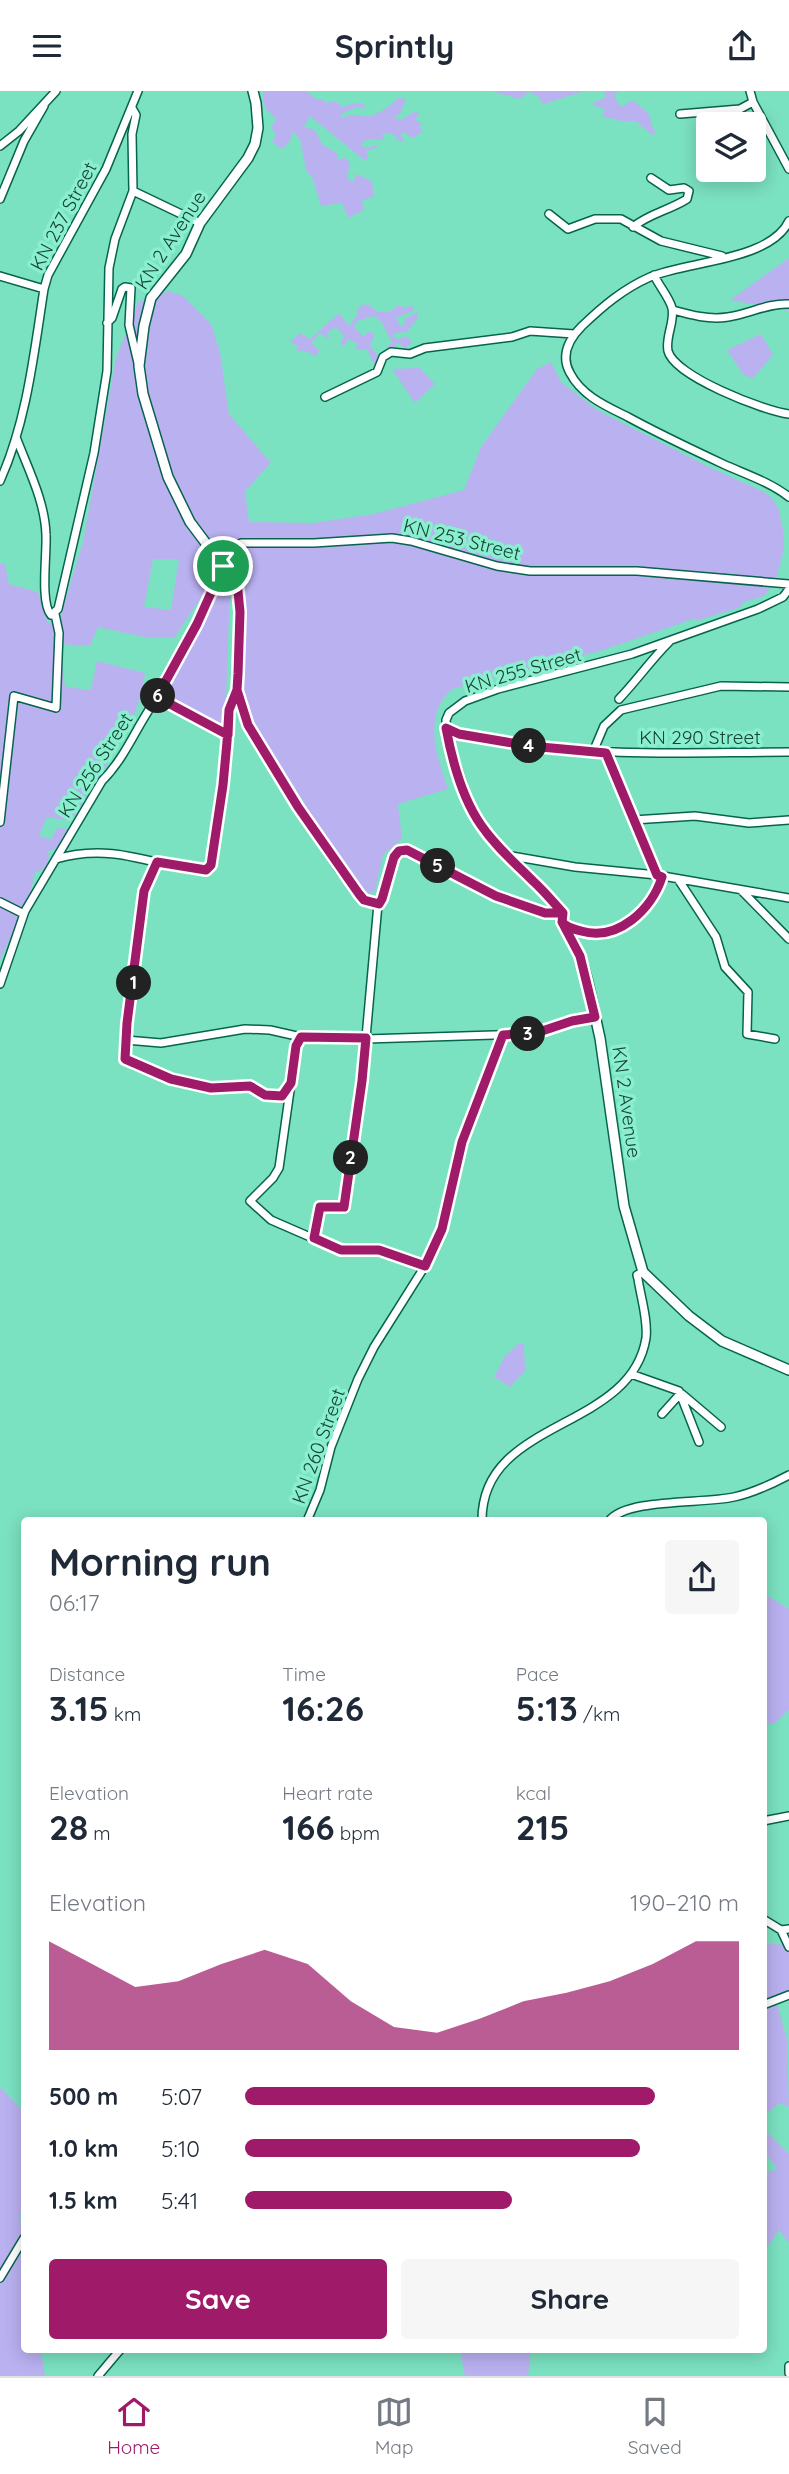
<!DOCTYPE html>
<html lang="en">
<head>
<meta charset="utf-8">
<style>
  body { margin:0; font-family:Quicksand,sans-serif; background:#f6f6f7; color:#1f2937; height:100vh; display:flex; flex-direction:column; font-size:26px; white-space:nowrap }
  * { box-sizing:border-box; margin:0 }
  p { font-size:23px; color:#747a83 }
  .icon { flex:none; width:38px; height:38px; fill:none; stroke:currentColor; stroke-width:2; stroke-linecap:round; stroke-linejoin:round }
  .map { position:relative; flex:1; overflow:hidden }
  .panel { position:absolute; left:21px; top:1426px; width:746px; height:836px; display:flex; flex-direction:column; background:#fff; border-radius:7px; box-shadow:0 4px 18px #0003 }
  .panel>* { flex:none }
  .buttons { position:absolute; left:696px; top:21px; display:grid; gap:14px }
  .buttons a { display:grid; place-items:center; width:70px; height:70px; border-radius:7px; background:#fff; box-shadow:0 4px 18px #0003; font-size:35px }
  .pin { position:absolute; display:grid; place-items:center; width:60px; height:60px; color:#fff; margin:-30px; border:4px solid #fff; border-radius:50%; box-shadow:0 2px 7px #0007 }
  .km { position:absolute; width:35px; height:35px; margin:-18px; border-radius:50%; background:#222; color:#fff; font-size:19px; line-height:35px; text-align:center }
  .round { display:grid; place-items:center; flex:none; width:74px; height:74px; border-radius:7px; background:#f6f6f7 }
  .summary { display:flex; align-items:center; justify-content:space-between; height:119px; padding:0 28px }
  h1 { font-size:38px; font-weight:700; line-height:52px }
  .metrics { display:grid; grid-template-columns:repeat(3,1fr); gap:10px; height:119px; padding:7px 28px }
  .metrics div { display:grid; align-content:center }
  .metrics b { font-size:35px; font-weight:700 }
  .metrics small { font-size:19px; font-weight:400 }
  .metrics p { font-size:19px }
  .chart { height:196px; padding:14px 28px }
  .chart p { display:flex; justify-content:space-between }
  .chart svg { width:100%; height:126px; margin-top:7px; fill:#9f1a69; opacity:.7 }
  .action { display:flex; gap:14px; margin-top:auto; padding:14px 28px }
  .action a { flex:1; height:80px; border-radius:7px; background:#9f1a69; color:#fff; font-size:28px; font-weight:700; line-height:80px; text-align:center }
  .action a+a { background:#f6f6f7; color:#1f2937 }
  ul { padding:0 28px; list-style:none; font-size:23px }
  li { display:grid; grid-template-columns:112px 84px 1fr; align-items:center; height:52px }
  li i { height:18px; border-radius:9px; background:#9f1a69 }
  header { display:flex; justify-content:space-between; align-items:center; height:91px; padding:0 28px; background:#fff; font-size:32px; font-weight:700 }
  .tab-bar { display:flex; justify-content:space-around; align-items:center; height:98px; border-top:2px solid #e0e1e3; background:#fff; font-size:19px; color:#747a83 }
  .tab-bar a { display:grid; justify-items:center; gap:4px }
  .tab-bar .on { color:#9f1a69 }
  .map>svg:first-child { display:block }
  .green { fill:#bab1f1; fill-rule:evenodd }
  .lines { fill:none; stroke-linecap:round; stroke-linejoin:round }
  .minor-casing { stroke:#06634e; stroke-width:10 }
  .major-casing { stroke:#06634e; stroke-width:12 }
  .minor { stroke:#fff; stroke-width:7 }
  .major { stroke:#fff; stroke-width:9 }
  .route-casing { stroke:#fff; stroke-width:14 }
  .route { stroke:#9f1a69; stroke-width:9 }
  .labels { text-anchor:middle; stroke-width:7; stroke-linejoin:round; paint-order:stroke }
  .street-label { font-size:19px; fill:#174336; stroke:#89efce }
</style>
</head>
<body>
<header><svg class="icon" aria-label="menu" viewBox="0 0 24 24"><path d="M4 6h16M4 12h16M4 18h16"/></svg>Sprintly<svg class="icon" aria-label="share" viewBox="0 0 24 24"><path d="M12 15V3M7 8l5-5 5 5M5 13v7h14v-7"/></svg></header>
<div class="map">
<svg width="789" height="2285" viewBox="0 0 789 2285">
  <rect width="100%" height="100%" fill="#7be2c1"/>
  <!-- green -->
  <path class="green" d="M 263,0 L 306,0 L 316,8 L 324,9 L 325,12 L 335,10 L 343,16 L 354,12 L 364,13 L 365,18 L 357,16 L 341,23 L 342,27 C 357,20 357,27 370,25 C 381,22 390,15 398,7 L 406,8 L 400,23 L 394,26 L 401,29 L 415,20 L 419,23 L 415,29 L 422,32 L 419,36 L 423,40 L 413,47 L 403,41 L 401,44 L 404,50 L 400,51 L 392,42 L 382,42 L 384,49 L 368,48 L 361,53 L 364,57 L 377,54 L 378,56 L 366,60 L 368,67 L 364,69 L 310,25 L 304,36 L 315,39 L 322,53 L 338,63 L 338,68 L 345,67 L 350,72 L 347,87 L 353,91 L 356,83 L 372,90 L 374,106 L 362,109 L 364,119 L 348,127 L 342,112 L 321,115 L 313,88 L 306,79 L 300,47 L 292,41 L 290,50 L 282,58 L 272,51 L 276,43 L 271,37 L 276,27 C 265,19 262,14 263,0 Z
    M 490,0 L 585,0 L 543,13 L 538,5 L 528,1 L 521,8 Z
    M 604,0 L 619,0 L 614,4 L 619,14 L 623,15 L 633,9 L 649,23 L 652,35 L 656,42 L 652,44 L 636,30 L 621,30 L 602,25 L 605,18 L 594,15 L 593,12 L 606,6 Z
    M 789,167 L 789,220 L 730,209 Z
    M 169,200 L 183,205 L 211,233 L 220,261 L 229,323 L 271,372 L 245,400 L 249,431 L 313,432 L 374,423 L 464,399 L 481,356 L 537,278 L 551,271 L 561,291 L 597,319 L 707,375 L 764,401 L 773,408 L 779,419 L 784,444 L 784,458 L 776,489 L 764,505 L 741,512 L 741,516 L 696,530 L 696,527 L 603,559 L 452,598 C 422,624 437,666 448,698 L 398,713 L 402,748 L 383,764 L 375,800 L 364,804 L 351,788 L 246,619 L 242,602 L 246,504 L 228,466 L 174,547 L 144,546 L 98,536 L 90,555 L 59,553 L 65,596 L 91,599 L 97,570 L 145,582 C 139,637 98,684 71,730 L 47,726 L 39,745 L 51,748 L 57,737 L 69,738 C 63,748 60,759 48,760 L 49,767 L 45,778 L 35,781 L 30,805 L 0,869 L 0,473 L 5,473 L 9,493 L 38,501 L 48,532 L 60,527 L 83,451 L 116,267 L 138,211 ZM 153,468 L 179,468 L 171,519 L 144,516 Z
    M 368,213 L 377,221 L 390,221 L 398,214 L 406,217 L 412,214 L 414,219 L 396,227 L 401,236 L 405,232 L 404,228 L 417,221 L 418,227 L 407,241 L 393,242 L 394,247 L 399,248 L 406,245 L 412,251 L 405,258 L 399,252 L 395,254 L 395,259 L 390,259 L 388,256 L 392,251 L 381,230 L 374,225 L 357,230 L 354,236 L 363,245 L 370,240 L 375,244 L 370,255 L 383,270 L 376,277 L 367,258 L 356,259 L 357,252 L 348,248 L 344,255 L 340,253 L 344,245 L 336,236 L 327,242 L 330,247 L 327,247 L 320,242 L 311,252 L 319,259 L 317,265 L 302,259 L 300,261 L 296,259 L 298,255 L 290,251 L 300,242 L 310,248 L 339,222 L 349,235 L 357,224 L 359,215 Z
    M 761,243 L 773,264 L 752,288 L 743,283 L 727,259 Z
    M 420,277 L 435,293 L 415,312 L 392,278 Z
    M 226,483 L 230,497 L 225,639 L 161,606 L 221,489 Z
    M 519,1252 L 524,1252 L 525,1280 L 510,1296 L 494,1286 L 505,1265 Z
    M 763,1502 L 789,1518 L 789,1619 L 775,1632 L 763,1634 Z
    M 763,1852 L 786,1854 L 789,1859 L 789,1899 L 763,1909 Z
    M 776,1909 L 787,1948 L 789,2016 L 779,2012 L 763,2026 L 763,1916 Z
    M 0,1996 L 24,2021 L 24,2116 L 20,2125 L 24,2156 L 24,2259 L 41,2259 L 45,2285 L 0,2285 Z
    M 763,2037 L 789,2063 L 789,2152 L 779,2139 L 763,2162 L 763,2083 L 777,2078 L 763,2059 Z
    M 460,2259 L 531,2259 L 528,2285 L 465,2285 Z"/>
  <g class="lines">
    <!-- minor casing -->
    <g class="minor-casing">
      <path id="minor" d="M 750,0 L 753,11 L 789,78
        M 680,23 L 740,18 L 753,11
        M 0,55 L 19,40 L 56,0
        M 133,100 L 200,132
        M 0,108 L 24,50 L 44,15
        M 549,123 L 568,138 L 595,128 L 621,128 L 661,150 L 722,165
        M 789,130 C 770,170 687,170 650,186 C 623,198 603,215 582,235 C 569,248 560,264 570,282 C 582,305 606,315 628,326 C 659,343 691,358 723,373 C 745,383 770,391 789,406
        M 633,136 C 648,123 670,119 687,108 L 689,100 L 684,97 L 669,99 L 651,87
        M 654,184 C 659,195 669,206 672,217 C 675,231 665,246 668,260 C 674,285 764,320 789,323
        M 0,185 L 44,198
        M 673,219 C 691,224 709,229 728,226 C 749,223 768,212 789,213
        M 107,232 L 112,227 L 122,198 L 125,196 L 131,197 L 129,234 L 138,272
        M 325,306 L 377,281 L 383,266 L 391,261 L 410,263 L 425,257 L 512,246 L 530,240 L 574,243
        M 16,346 C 28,378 45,410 46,444 C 47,463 40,512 51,524 L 58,518 L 94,362 L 107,280 L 109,177 L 115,148 L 133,100 L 132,43 L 136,24 L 132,17
        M 0,390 C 27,330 34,262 44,198 L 48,184 L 106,78 L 138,0
        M 157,606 L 228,644
        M 619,608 C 637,589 651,569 669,551
        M 446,637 C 466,646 487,647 509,650 C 602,667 695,661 789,661
        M 593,661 L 604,635 L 621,619 L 721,595 L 789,596
        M 606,661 L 633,729 L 695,725 L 749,732 L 789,729
        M 633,729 L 657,784
        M 0,731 L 14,605 L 56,617 L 59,542 L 55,523
        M 506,764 L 575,776 L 657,784 L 789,807
        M 56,768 C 96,756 128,764 168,774 C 181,777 194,777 207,779 L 209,777 L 223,694 L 228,619 L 237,599
        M 157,771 L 144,800 L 127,932 L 125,968 L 134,974 L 171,988 L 211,997 L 250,995 L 265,1004 L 282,1005 L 288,996
        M 678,788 L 716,846 L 725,876 L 748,901 L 747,943 L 775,948
        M 741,799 L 789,848
        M 0,811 L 24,823
        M 563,822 L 535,791 L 505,764 L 481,735 L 471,718 L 447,646 L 446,629 L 449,622 L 465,610 L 498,598 L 632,563 L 758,518 L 783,506 L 789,498
        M 565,835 C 574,838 583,843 593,843 C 626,845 653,815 662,786
        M 0,893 L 25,820 L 102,690 C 119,673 129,653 141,632 C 161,599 180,566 197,532 C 208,510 220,464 241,452 L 314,452 L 392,447 L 411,450 L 497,475 L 530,480 L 637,480 L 789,493
        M 126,949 L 161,952 L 245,938 L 270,939 L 301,946
        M 314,1147 L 320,1117 L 343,1116 L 362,991 L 378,813
        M 425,1175 L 379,1159 L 340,1159 L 271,1129 L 250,1110 L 273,1087 L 279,1077 L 297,950 L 301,946 L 309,945 L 366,948 L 528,943 L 572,930 L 595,926
        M 631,1283 L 679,1300 L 699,1351
        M 682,1303 L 721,1336
        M 662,1323 L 680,1303
        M 307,1430 L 320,1399 L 331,1356 L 358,1288 L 374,1256 L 425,1175 L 442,1138 L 462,1051 L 503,944
        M 482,1430 C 481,1327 631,1341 646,1247 C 648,1229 641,1207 638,1188 L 637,1184 L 643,1181
        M 609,1430 C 626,1407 704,1413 734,1406 C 753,1402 772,1393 789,1384
        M 763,1730 L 789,1725
        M 763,1828 L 781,1839 L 789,1838
        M 781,1839 L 789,1856
        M 763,1914 L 789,1904
        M 0,2187 L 24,2147
        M 789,2275 L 789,2282
        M 98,2285 L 120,2259"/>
    </g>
    <!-- major casing -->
    <g class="major-casing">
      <path id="major" d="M 253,0 L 256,12 L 258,37 L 255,53 L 248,67 L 200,132 L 186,163 L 151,207 L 144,235 L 139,275 L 143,303 L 168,386 L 190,431 L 223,475 L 237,490 L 240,521 L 237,599 L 248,634 L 298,716 L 338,775 L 364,809 L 378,813 L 382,808 L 394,766 L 399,760 L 407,759 L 496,805 L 545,822 L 563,822 C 561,835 571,844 576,856 C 589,884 593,918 600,947 L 624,1115 L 643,1181 L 689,1225 L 722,1250 L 789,1279"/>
    </g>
    <!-- minor -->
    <use href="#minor" class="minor"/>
    <!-- major -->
    <use href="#major" class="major"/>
  </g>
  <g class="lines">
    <!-- route casing -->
    <g class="route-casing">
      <path id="route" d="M 223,475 L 237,490 L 240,521 L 238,583 L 237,599 L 229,619 L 227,651 L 223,694 L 211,774 L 206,779 L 157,771 L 144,800 L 127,932 L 125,968 L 171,988 L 211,997 L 250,995 L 265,1004 L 282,1005 L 291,992 L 296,955 L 301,946 L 366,947 L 362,990 L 344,1116 L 320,1116 L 314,1147 L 341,1159 L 379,1159 L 425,1175 L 442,1138 L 462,1051 L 503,944 L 539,941 L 572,930 L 595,926 L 580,865 L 562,831 L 563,822 C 553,811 544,800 533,790 C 515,772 496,756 481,734 C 462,707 452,669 446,637 L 459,643 L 530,655 L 606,662 L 657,784 L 662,786 C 652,818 618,851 581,840 C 574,838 567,837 562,831 L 563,822 L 545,822 L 496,805 L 407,759 L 399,760 L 394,766 L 382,808 L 379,813 L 364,809 L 359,803 L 298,716 L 248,634 L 237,599 L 229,619 L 228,644 L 157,606 L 197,533 L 223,475"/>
    </g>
    <!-- route -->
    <use href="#route" class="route"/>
  </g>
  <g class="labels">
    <!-- street labels -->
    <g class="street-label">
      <text transform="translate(63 125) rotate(-62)" y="7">KN 237 Street</text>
      <text transform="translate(170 149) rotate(-57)" y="7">KN 2 Avenue</text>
      <text transform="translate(462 448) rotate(14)" y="7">KN 253 Street</text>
      <text transform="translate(523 579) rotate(-16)" y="7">KN 255 Street</text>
      <text x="700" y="653">KN 290 Street</text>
      <text transform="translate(95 674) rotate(-57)" y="7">KN 256 Street</text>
      <text transform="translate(627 1011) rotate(82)" y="7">KN 2 Avenue</text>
      <text transform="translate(318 1355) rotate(-70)" y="7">KN 260 Street</text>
    </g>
  </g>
</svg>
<div class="buttons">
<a><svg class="icon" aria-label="layers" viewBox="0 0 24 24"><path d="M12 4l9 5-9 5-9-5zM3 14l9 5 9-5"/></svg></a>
</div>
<div class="pin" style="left:223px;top:475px;background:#1e9e55"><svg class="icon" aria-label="arrive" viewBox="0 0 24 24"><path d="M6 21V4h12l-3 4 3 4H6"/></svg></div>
<b class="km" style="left:134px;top:892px">1</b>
<b class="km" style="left:351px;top:1067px">2</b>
<b class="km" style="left:528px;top:943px">3</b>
<b class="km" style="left:529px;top:655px">4</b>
<b class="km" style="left:438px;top:775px">5</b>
<b class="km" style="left:158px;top:605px">6</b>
<section class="panel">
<div class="summary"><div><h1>Morning run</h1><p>06:17</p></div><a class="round"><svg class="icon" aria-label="share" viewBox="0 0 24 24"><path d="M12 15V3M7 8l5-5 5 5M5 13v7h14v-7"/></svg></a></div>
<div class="metrics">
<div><p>Distance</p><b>3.15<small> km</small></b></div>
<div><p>Time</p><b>16:26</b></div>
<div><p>Pace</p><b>5:13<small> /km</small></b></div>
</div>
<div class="metrics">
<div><p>Elevation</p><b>28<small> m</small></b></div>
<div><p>Heart rate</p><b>166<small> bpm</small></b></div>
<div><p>kcal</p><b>215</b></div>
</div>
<div class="chart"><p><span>Elevation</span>190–210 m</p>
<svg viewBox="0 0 160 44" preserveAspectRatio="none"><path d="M0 44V6L10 14L20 22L30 20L40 14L50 9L60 14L70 27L80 36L90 38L100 33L110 27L120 24L130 20L140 14L150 6L160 6V44z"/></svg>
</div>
<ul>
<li><b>500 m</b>5:07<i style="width:83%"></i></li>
<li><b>1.0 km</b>5:10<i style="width:80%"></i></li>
<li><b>1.5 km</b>5:41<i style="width:54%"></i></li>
</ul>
<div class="action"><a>Save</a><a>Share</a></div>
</section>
</div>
<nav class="tab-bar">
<a class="on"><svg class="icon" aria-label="home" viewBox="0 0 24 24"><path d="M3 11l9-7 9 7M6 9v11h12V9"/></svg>Home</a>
<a><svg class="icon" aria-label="map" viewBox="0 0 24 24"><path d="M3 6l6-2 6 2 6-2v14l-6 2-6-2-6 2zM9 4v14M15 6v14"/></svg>Map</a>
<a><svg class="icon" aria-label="saved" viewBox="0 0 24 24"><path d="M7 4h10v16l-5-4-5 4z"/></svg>Saved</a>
</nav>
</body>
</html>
